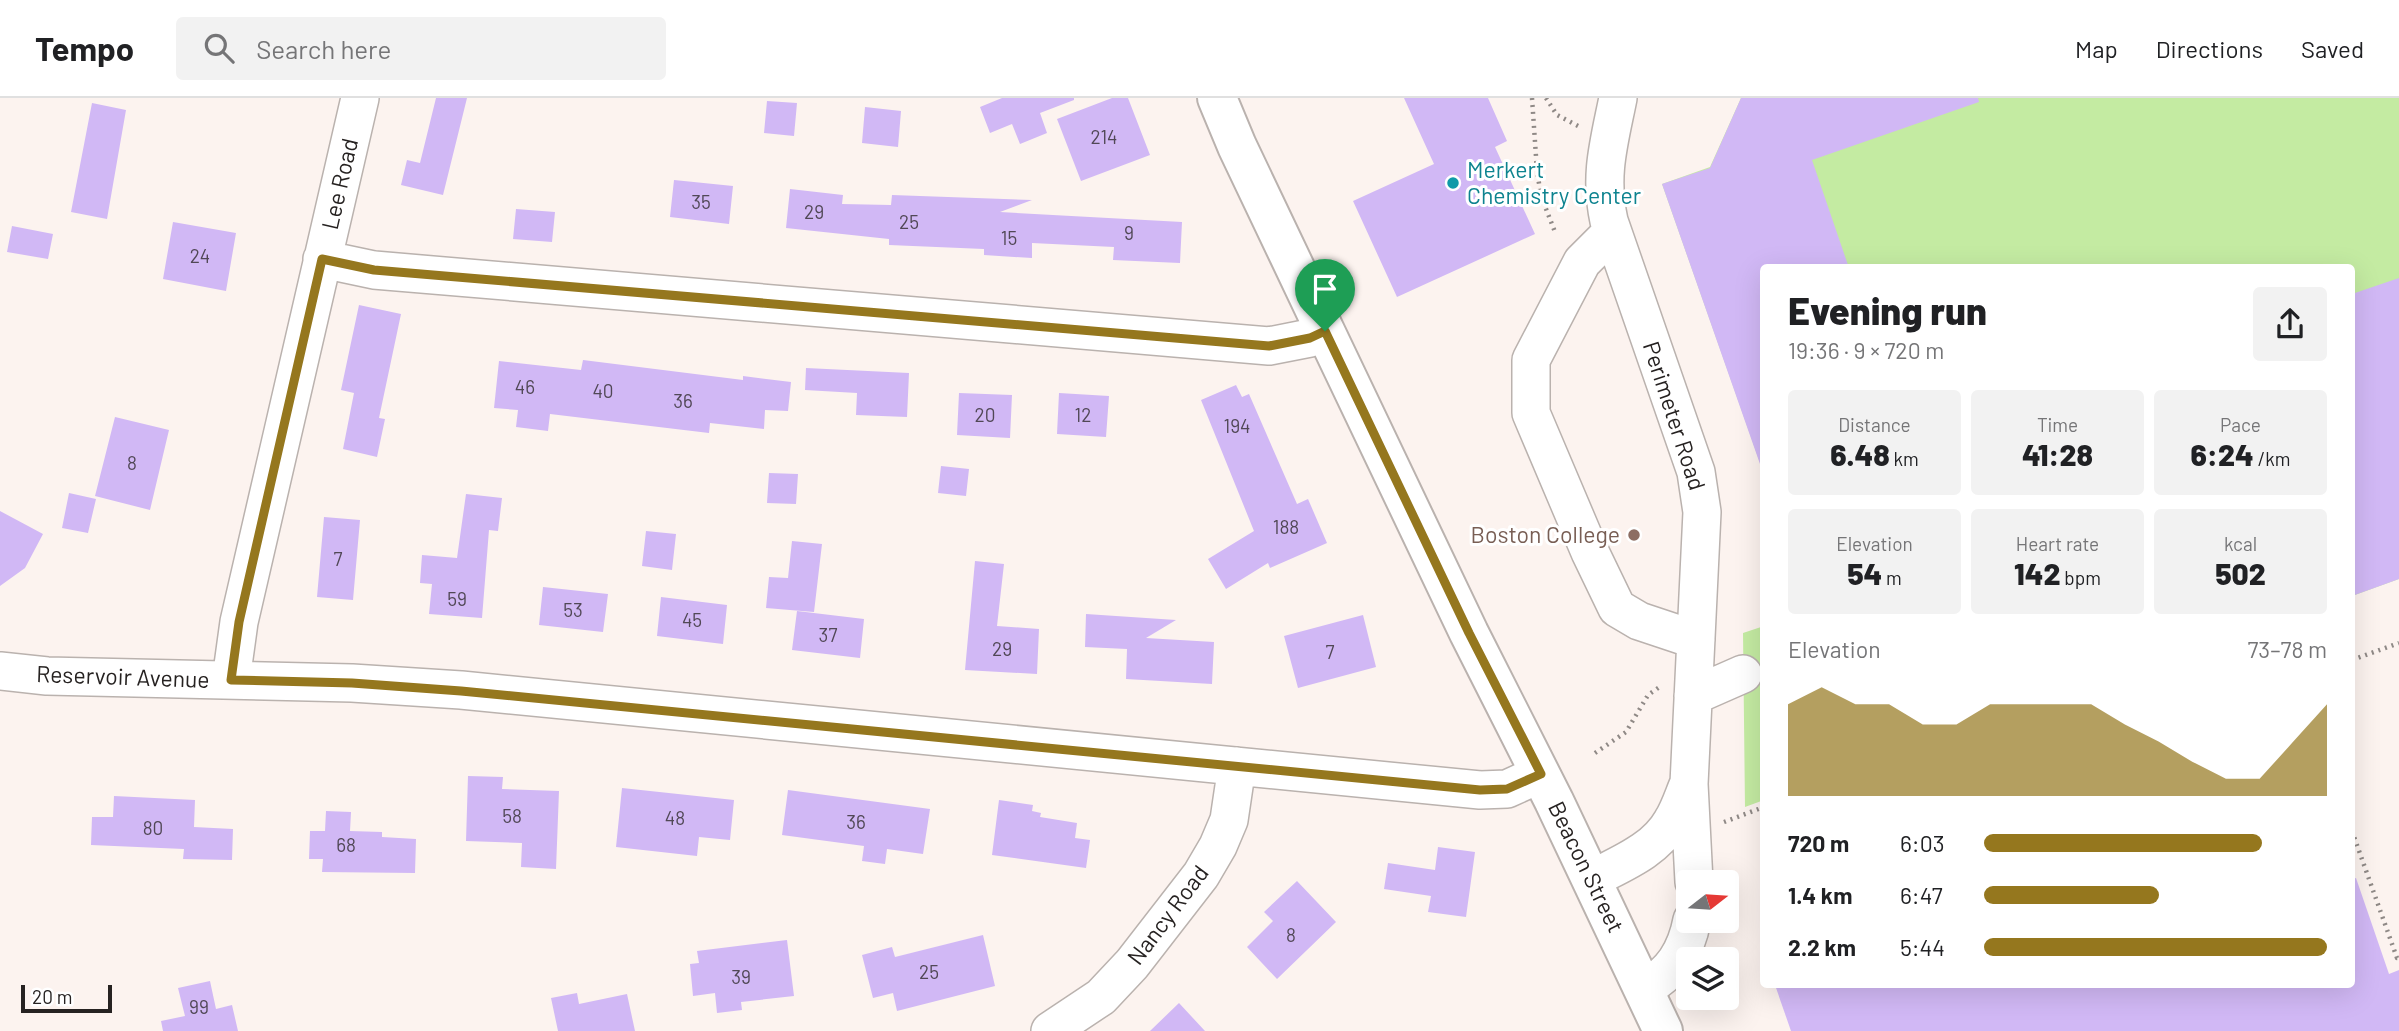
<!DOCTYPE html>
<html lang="en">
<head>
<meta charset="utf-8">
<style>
  body { margin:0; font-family:Barlow,sans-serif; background:#f2f2f2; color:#202124; height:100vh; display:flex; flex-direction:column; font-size:26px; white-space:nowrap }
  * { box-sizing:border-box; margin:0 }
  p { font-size:23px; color:#757577 }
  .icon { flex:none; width:38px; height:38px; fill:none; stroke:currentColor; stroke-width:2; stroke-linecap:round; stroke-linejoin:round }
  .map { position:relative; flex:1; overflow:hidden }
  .drawer { position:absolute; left:1760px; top:166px; width:595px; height:724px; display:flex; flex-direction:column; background:#fff; border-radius:7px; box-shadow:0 7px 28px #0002 }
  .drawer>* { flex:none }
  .needle { width:46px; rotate:73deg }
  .buttons { position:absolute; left:1676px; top:772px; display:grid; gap:14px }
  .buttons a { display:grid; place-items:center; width:63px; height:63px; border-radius:7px; background:#fff; box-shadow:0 7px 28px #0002; font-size:35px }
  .scale { position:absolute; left:21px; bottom:18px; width:91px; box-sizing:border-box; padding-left:7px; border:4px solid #262221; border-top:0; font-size:19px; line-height:24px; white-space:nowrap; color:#262221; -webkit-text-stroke:5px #fff; paint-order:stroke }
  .pin { position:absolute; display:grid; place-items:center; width:60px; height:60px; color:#fff; margin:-72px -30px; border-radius:50% 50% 50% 0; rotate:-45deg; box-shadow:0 0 7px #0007 }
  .pin .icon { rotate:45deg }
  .round { display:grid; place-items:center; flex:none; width:74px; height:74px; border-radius:7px; background:#f2f2f2 }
  .overview { display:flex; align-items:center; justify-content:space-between; height:119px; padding:0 28px }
  h1 { font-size:38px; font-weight:800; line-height:52px }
  .figures { display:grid; grid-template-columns:repeat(3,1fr); gap:10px; height:119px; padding:7px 28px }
  .figures div { display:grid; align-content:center; border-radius:7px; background:#f2f2f2; text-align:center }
  .figures b { font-size:30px; font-weight:800 }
  .figures small { font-size:19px; font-weight:400 }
  .figures p { font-size:19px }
  .chart { height:196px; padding:14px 28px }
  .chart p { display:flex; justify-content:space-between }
  .chart svg { width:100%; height:126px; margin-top:7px; fill:#95771e; opacity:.7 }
  ul { padding:0 28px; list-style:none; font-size:23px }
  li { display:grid; grid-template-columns:112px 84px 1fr; align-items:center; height:52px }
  li i { height:18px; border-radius:9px; background:#95771e }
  header { display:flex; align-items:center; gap:42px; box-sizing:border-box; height:98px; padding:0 35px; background:#fff; border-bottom:2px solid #e0e0e0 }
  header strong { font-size:33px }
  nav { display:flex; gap:38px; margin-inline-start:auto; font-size:24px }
  .search { width:490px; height:63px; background:#f2f2f2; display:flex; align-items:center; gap:18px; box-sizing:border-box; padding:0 24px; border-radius:7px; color:#757577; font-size:26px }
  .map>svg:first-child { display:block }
  .green { fill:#c4eba2 }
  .building { fill:#d1b8f5 }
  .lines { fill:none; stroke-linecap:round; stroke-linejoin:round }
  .minor-casing { stroke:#bab2ae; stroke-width:40 }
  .major-casing { stroke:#bab2ae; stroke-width:42 }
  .path { stroke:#8f8986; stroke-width:4.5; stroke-dasharray:2 5; stroke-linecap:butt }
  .minor { stroke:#fff; stroke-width:37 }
  .major { stroke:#fff; stroke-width:38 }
  .route-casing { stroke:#fff; stroke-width:14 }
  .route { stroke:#95771e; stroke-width:9 }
  .culture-dot { fill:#0f9aa8; stroke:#fff; stroke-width:2.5 }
  .education-dot { fill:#8d6e63; stroke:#fff; stroke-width:2.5 }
  .labels { text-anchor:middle; stroke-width:6; stroke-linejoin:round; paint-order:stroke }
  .number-label { font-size:19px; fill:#514856 }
  .culture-label { font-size:23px; fill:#0d838f; stroke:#fff; text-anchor:start }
  .street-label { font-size:23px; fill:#262221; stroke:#fff }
  .education-label { font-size:23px; fill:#785e54; stroke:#fff; text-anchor:end }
</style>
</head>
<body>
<header>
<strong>Tempo</strong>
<div class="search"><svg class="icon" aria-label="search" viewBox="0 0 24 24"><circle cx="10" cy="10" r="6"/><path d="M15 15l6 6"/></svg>Search here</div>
<nav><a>Map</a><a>Directions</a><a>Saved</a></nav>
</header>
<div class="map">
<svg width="2399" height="933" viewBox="0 0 2399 933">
  <rect width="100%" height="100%" fill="#fcf3ef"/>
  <!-- green -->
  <path class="green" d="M 1741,0 L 2399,0 L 2399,481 L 2352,498 L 2352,170 L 1764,170 L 1764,376 L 1662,86 L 1710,69 Z
    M 1764,528 L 1764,702 L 1745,709 L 1743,535 Z"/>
  <!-- building -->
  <path class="building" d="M 436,0 L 467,0 L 443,97 L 401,87 L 407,62 L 420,65 Z
    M 1002,0 L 1074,0 L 1074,2 L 1040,15 L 1047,35 L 1020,46 L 1012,26 L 990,35 L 980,9 Z
    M 1112,0 L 1128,0 L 1150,57 L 1081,83 L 1057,21 Z
    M 1404,0 L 1488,0 L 1507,43 L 1495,49 L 1535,136 L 1397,199 L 1353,103 L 1434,66 Z
    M 1741,0 L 1978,0 L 1979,4 L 1812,62 L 1849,170 L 1764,170 L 1764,365 L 1760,366 L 1662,86 L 1710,70 Z
    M 767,3 L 797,5 L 794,38 L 764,35 Z
    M 92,5 L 126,12 L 107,121 L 71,114 Z
    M 865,9 L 901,13 L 898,49 L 862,45 Z
    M 674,82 L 733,88 L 729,126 L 670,119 Z
    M 790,91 L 843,97 L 842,106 L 891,107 L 892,97 L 1032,102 L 1000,114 L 1182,124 L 1180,165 L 1113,162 L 1114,149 L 1032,145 L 1032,160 L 984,157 L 984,151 L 889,147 L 889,141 L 786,130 Z
    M 516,111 L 555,114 L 552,144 L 513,141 Z
    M 173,124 L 236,135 L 226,193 L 163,181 Z
    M 12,128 L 53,136 L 48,161 L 7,154 Z
    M 2399,180 L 2399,481 L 2352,498 L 2352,196 Z
    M 359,207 L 401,216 L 379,320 L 385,321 L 377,359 L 343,351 L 354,295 L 341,292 Z
    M 583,262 L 743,282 L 743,278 L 791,284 L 788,313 L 765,312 L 764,331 L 710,325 L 709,335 L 550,316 L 548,333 L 516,329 L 518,312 L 494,310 L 499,263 L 581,272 Z
    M 806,270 L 909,275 L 907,319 L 856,317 L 857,295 L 805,292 Z
    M 1236,287 L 1242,299 L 1249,296 L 1297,406 L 1308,401 L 1327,445 L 1270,470 L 1268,465 L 1226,491 L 1208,461 L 1254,433 L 1201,302 Z
    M 959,295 L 1012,297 L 1010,340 L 957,337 Z
    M 1059,295 L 1109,298 L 1106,339 L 1057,336 Z
    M 115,319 L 169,332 L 150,412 L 95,398 Z
    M 941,368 L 969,371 L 966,398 L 938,395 Z
    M 769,375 L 798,376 L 796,406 L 767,405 Z
    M 69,395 L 96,401 L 88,435 L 62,430 Z
    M 466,396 L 502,400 L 498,433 L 489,432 L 482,520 L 429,516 L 432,486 L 420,485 L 422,457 L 457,460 Z
    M 0,413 L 43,436 L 25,470 L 0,488 Z
    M 324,419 L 360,422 L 353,502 L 317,499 Z
    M 646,433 L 676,436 L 672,472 L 642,468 Z
    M 792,443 L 822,446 L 814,514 L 766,510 L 769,479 L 788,480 Z
    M 975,463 L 1004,466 L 997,528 L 1039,531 L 1037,576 L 965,572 Z
    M 543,489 L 608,496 L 603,534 L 539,527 Z
    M 661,499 L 727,507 L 723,546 L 657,538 Z
    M 797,513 L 864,521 L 860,560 L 792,552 Z
    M 1086,516 L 1176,522 L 1146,540 L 1214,544 L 1212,586 L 1126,581 L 1127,551 L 1085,549 Z
    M 1363,517 L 1376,569 L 1298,590 L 1284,538 Z
    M 468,678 L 503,679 L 502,691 L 559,693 L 556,771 L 521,769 L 522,745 L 466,743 Z
    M 622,690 L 734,702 L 730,742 L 699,739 L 697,758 L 616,749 Z
    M 788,692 L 930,711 L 923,756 L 887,751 L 885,766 L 862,763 L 864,748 L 782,737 Z
    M 114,698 L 195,702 L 194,729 L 233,731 L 232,762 L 183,761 L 184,751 L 91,747 L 92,719 L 113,719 Z
    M 999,702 L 1033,707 L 1032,713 L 1041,715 L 1040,719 L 1077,725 L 1075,740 L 1090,742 L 1086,770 L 992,757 Z
    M 326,713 L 351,714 L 350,733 L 382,734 L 382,739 L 416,741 L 415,775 L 322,774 L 323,761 L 309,761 L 310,733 L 325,733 Z
    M 1438,749 L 1475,754 L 1466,819 L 1428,814 L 1431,798 L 1384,791 L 1388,765 L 1435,772 Z
    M 2356,780 L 2389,876 L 2399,872 L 2399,933 L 1791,933 L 1775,887 L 2352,887 L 2352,781 Z
    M 1297,783 L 1336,824 L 1277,881 L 1247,849 L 1273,823 L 1264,814 Z
    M 983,837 L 995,888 L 897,913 L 893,895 L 873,900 L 862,857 L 892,849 L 895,859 Z
    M 787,842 L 794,898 L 741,904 L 742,912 L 717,915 L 715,895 L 693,898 L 690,866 L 699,865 L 697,853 Z
    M 210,883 L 216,911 L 232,907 L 238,933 L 163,933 L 161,923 L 185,918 L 178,890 Z
    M 577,895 L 579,906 L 627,896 L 635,933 L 558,933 L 551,900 Z
    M 1179,905 L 1205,933 L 1150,933 Z"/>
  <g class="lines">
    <!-- minor casing -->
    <g class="minor-casing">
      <path id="minor" d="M 1618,0 C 1609,45 1599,77 1609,123 L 1696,374 L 1702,414 L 1689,686 L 1694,784
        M 1612,134 L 1582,164 L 1531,262 L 1531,315 L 1590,454 L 1617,510 L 1639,523 L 1696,542
        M 322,161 L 374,172 L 1269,248 L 1310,240 L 1325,233
        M 0,573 L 47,578 L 352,585 L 461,592 L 1480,692 L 1507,691 L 1540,676
        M 231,582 L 239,524 L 360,0
        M 1693,598 L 1743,576
        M 1592,781 C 1620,766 1655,753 1672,723 C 1679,712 1683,699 1688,687
        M 1644,891 C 1672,875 1686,854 1692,822
        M 1050,933 L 1101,899 L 1132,866 L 1201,777 L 1218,748 L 1229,722 L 1237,668"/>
    </g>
    <!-- major casing -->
    <g class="major-casing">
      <path id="major" d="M 1217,0 L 1237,48 L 1325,233 L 1469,535 L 1554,703 L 1663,933"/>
    </g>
    <!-- path -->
    <path class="path" d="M 1532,0 L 1537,73 L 1541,98 L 1555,134
      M 1546,0 L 1557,17 L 1578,28
      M 2352,562 L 2399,545
      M 1595,655 L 1626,634 L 1648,597 L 1661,588
      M 1724,724 L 1764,709
      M 2352,733 L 2397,860 L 2399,860"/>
    <!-- minor -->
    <use href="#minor" class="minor"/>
    <!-- major -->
    <use href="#major" class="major"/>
  </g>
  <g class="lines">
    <!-- route casing -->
    <g class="route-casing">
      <path id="route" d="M 322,161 L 374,172 L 1269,248 L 1310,240 L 1325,233 L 1469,535 L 1541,676 L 1507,691 L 1480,692 L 461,593 L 352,585 L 231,582 L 239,524 Z"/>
    </g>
    <!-- route -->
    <use href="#route" class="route"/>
  </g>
  <!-- markers -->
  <circle class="culture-dot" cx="1453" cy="85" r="7"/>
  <circle class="education-dot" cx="1634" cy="437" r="7"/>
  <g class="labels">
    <!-- number labels -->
    <g class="number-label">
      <text x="1104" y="46">214</text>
      <text x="701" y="111">35</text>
      <text x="814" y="121">29</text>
      <text x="909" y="131">25</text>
      <text x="1129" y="142">9</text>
      <text x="1009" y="147">15</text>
      <text x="200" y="165">24</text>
      <text x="525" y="296">46</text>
      <text x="603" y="300">40</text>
      <text x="683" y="310">36</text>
      <text x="985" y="324">20</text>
      <text x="1083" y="324">12</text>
      <text x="1237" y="335">194</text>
      <text x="132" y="372">8</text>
      <text x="1286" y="436">188</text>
      <text x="338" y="468">7</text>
      <text x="457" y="508">59</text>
      <text x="573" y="519">53</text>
      <text x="692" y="529">45</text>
      <text x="828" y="544">37</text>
      <text x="1002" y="558">29</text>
      <text x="1330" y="561">7</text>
      <text x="512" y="725">58</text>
      <text x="675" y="727">48</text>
      <text x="856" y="731">36</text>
      <text x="153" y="737">80</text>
      <text x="346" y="754">68</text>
      <text x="1291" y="844">8</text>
      <text x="929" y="881">25</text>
      <text x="741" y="886">39</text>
      <text x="199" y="916">99</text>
    </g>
    <!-- culture labels -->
    <g class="culture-label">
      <text x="1467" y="80">Merkert<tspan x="1467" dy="26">Chemistry Center</tspan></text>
    </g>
    <!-- street labels -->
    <g class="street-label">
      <text transform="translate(340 86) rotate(-77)" y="8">Lee Road</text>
      <text transform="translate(1674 318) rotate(72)" y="8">Perimeter Road</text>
      <text transform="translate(123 579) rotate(2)" y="8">Reservoir Avenue</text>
      <text transform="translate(1586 769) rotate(64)" y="8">Beacon Street</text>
      <text transform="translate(1168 817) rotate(-53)" y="8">Nancy Road</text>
    </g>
    <!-- education labels -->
    <g class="education-label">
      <text x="1620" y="445">Boston College</text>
    </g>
  </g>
</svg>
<div class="buttons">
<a><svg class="needle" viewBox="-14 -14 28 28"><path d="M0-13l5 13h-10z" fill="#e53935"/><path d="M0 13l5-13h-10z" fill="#757577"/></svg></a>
<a><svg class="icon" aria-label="layers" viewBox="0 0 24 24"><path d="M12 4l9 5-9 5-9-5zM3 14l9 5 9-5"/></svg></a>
</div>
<div class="scale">20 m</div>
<div class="pin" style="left:1325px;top:233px;background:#1e9e55"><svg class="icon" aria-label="arrive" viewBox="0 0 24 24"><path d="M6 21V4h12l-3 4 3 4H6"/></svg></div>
<section class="drawer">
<div class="overview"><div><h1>Evening run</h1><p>19:36 · 9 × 720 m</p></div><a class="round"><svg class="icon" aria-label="share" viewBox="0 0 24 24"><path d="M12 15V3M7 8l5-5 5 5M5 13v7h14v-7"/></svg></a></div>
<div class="figures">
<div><p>Distance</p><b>6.48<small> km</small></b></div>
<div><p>Time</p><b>41:28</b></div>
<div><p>Pace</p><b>6:24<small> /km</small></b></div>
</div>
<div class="figures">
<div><p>Elevation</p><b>54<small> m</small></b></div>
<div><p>Heart rate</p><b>142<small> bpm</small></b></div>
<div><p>kcal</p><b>502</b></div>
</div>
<div class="chart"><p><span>Elevation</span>73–78 m</p>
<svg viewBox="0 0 160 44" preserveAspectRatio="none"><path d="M0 44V12L10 6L20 12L30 12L40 19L50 19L60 12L70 12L80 12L90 12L100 19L110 25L120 32L130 38L140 38L150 25L160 12V44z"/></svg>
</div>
<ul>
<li><b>720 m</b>6:03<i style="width:81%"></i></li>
<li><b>1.4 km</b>6:47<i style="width:51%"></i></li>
<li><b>2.2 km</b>5:44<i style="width:100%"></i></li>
</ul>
</section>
</div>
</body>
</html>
